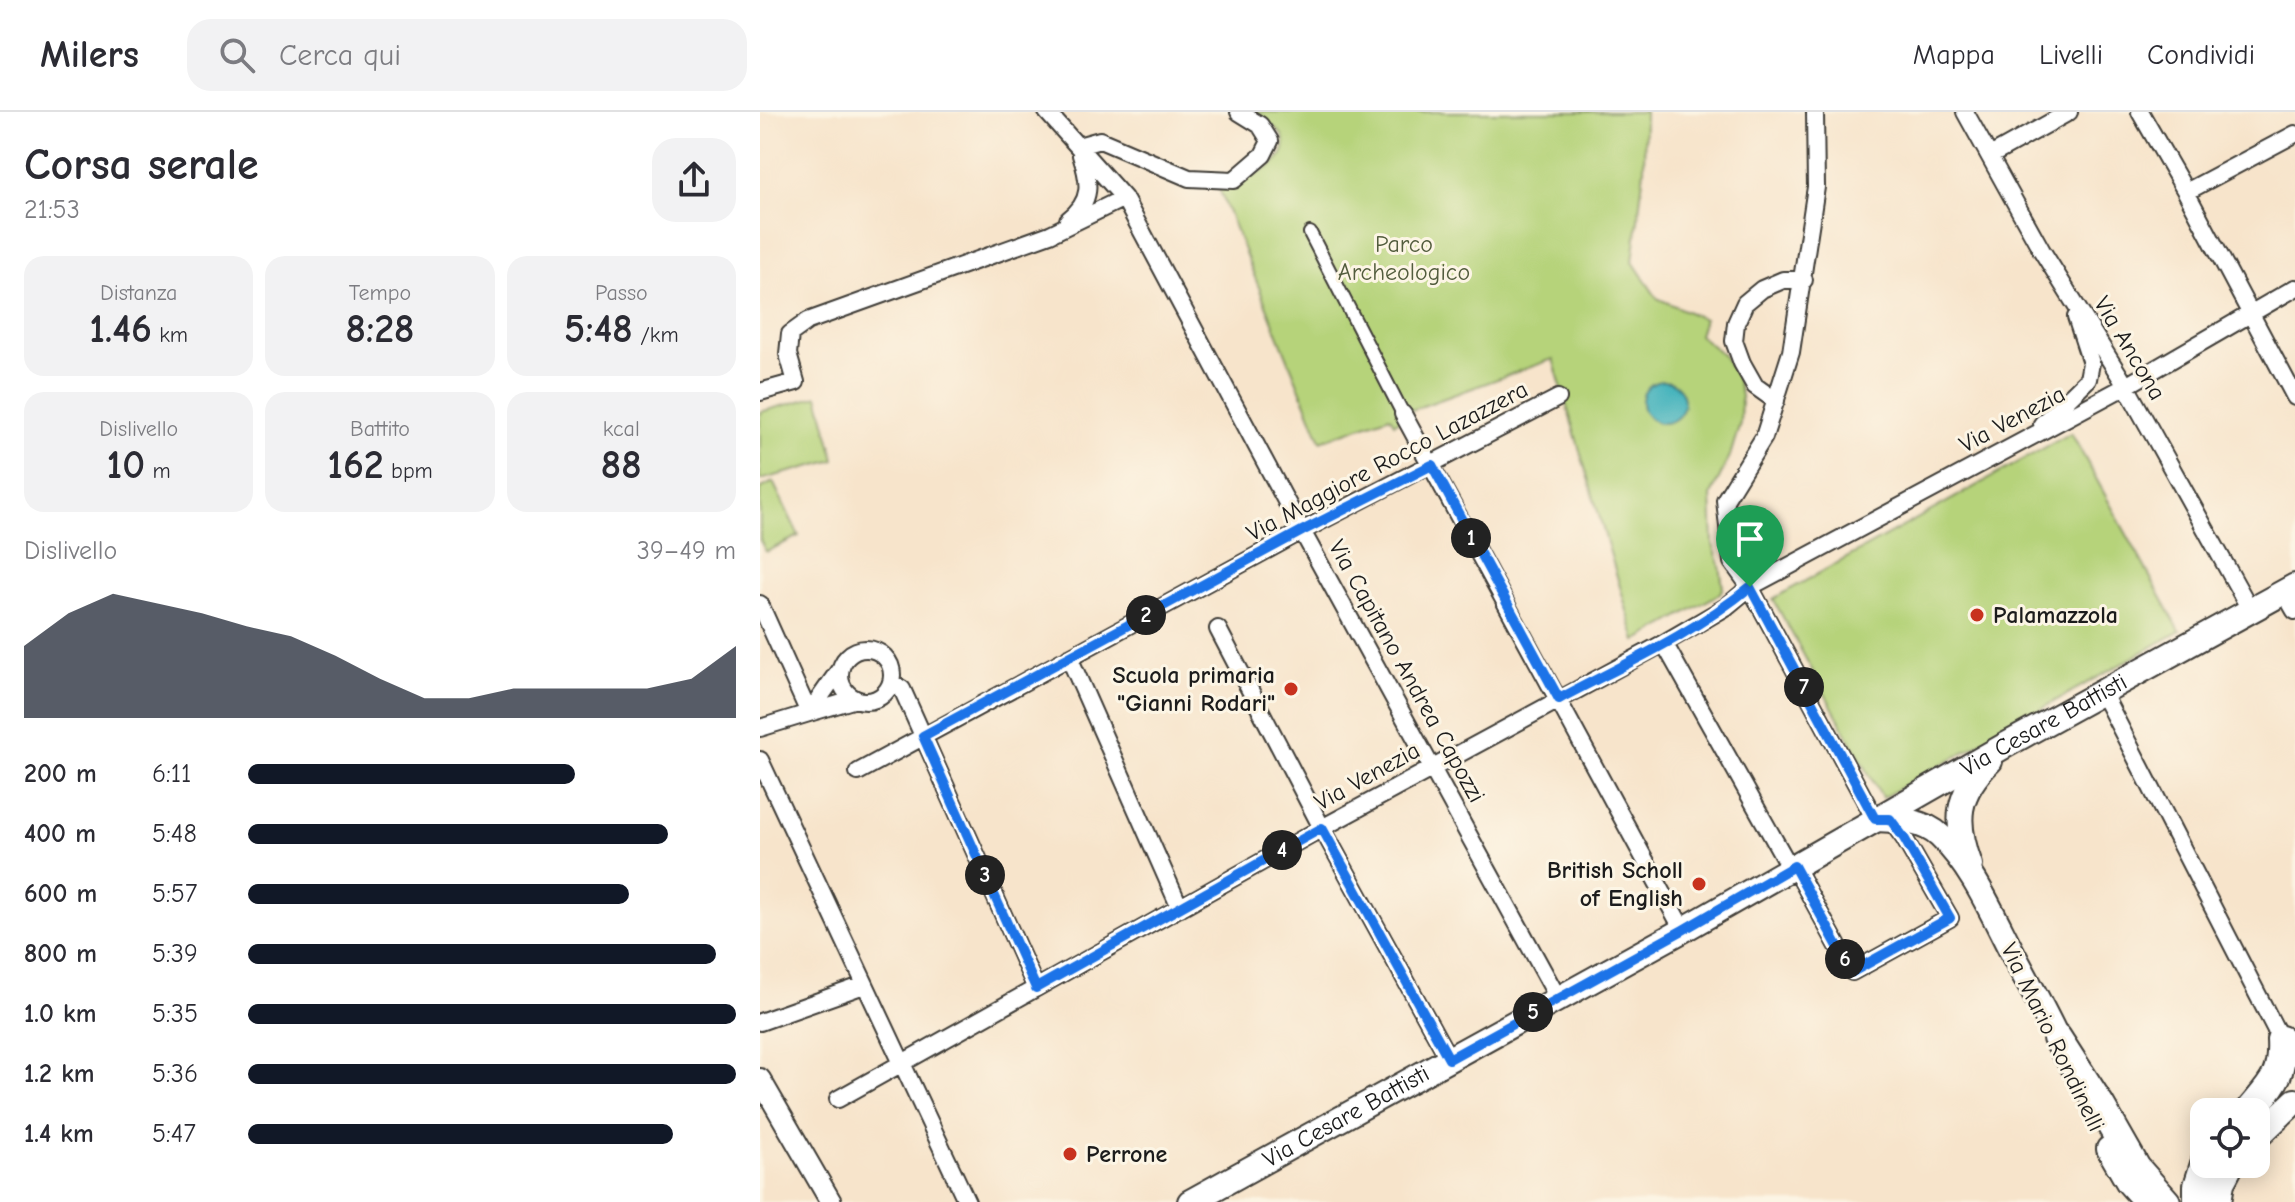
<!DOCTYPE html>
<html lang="it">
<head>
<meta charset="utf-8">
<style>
  body { margin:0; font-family:"Comic Neue",sans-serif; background:#f2f2f3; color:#2b2b33; height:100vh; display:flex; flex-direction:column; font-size:30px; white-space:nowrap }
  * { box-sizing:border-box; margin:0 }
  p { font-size:26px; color:#7c7c81 }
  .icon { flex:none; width:44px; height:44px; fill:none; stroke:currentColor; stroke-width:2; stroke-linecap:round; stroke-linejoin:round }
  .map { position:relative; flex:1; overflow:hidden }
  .sheet { display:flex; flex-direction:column; background:#fff; width:760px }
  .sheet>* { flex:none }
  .tools { position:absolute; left:1430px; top:986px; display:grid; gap:16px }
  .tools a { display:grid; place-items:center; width:80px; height:80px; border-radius:16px; background:#fff; box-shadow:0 4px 20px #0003; font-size:40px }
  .pin { position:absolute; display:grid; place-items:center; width:68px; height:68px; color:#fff; margin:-82px -34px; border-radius:50% 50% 50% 0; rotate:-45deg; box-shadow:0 0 8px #0007 }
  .pin .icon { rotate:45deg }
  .km { position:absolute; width:40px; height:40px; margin:-20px; border-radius:50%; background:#222; color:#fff; font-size:22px; line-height:40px; text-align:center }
  .round { display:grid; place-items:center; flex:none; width:84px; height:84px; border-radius:24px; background:#f2f2f3 }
  .head { display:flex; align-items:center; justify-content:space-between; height:136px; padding:0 24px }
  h1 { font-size:44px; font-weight:800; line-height:60px }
  .metrics { display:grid; grid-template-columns:repeat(3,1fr); gap:12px; height:136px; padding:8px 24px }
  .metrics div { display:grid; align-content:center; border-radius:20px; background:#f2f2f3; text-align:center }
  .metrics b { font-size:40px; font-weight:800 }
  .metrics small { font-size:22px; font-weight:400 }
  .metrics p { font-size:22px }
  .chart { height:224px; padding:16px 24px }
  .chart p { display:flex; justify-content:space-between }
  .chart svg { width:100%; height:144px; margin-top:8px; fill:#111827; opacity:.7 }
  ul { padding:0 24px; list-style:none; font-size:26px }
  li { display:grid; grid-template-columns:128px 96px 1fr; align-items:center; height:60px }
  li i { height:20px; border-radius:10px; background:#111827 }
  header { display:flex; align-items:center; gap:48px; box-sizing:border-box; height:112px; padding:0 40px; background:#fff; border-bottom:2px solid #e1e1e2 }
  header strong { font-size:38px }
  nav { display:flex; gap:44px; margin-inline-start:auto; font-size:28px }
  .search { width:560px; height:72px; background:#f2f2f3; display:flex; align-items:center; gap:20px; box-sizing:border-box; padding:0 28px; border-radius:24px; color:#7c7c81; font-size:30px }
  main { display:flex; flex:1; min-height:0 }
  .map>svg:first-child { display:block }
  .green { fill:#b6d37a; stroke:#69784b; stroke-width:2 }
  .water { fill:#43b2bc; stroke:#30676c; stroke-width:2 }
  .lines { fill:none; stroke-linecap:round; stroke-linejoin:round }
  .pedestrian-casing { stroke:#3d3a36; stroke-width:16 }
  .minor-casing { stroke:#3d3a36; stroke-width:20 }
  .tertiary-casing { stroke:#3d3a36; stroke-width:24 }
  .secondary-casing { stroke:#3d3a36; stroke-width:28 }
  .trunk-casing { stroke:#3d3a36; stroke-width:32 }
  .pedestrian { stroke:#fff; stroke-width:12 }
  .minor { stroke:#fff; stroke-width:16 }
  .tertiary { stroke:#fff; stroke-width:20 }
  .secondary { stroke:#fff; stroke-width:24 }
  .trunk { stroke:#fff; stroke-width:28 }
  .route-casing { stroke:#fff; stroke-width:16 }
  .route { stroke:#1a73e8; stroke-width:10 }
  .poi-dot { fill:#c8321e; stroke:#fcf5e5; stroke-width:3 }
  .labels { text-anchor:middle; stroke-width:6; stroke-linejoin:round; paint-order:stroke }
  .park-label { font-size:24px; fill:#525c3d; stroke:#fcf5e5 }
  .street-label { font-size:24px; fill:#1c1c1c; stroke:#fcf5e5 }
  .poi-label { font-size:24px; font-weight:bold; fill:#1c1c1c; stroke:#fcf5e5; text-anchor:start }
</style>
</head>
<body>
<header>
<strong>Milers</strong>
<div class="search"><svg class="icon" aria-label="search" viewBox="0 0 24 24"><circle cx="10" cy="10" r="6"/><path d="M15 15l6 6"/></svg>Cerca qui</div>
<nav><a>Mappa</a><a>Livelli</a><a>Condividi</a></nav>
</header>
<main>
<section class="sheet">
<div class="head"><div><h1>Corsa serale</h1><p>21:53</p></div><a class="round"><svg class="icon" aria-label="share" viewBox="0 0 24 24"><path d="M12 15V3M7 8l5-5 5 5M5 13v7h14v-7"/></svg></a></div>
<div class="metrics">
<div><p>Distanza</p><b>1.46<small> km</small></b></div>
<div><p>Tempo</p><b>8:28</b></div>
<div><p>Passo</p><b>5:48<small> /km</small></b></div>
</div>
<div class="metrics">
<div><p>Dislivello</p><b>10<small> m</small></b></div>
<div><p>Battito</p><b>162<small> bpm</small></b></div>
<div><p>kcal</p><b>88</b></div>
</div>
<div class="chart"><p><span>Dislivello</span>39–49 m</p>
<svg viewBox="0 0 160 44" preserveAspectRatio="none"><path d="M0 44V22L10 12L20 6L30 9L40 12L50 16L60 19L70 25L80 32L90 38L100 38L110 35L120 35L130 35L140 35L150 32L160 22V44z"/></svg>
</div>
<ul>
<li><b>200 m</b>6:11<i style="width:67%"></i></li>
<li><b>400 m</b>5:48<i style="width:86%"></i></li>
<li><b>600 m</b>5:57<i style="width:78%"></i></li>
<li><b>800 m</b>5:39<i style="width:96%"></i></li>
<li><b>1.0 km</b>5:35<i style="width:100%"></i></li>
<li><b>1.2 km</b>5:36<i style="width:100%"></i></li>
<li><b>1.4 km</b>5:47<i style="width:87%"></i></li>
</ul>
</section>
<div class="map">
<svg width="1535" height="1090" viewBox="0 0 1535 1090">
  <rect width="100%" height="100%" fill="#fcf5e5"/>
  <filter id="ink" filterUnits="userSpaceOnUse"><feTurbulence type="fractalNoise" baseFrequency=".0125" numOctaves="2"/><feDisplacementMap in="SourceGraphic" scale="16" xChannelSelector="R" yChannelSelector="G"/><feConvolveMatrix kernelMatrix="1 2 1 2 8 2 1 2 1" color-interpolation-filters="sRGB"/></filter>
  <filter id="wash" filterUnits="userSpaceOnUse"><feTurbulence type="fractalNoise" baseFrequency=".006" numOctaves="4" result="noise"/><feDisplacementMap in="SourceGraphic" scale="32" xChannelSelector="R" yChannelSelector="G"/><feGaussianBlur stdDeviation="1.8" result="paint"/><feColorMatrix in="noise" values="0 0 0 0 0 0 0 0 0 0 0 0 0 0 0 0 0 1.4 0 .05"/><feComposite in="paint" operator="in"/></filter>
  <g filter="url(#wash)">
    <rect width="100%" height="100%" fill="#f7e4cb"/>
    <!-- green -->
    <path class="green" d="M 486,0 L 885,0 L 884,58 L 873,150 L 897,186 L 944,207 L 939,223 L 963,243 L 976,264 L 981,284 L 980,311 L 970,344 L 951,383 L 953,432 L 960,453 L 963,476 L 959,482 L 876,529 L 793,247 L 649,299 L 650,303 L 634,311 L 630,304 L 561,329 L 458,74 C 477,70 534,55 523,25 C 519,14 496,6 486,0 Z
      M 58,284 L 75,348 L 0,368 L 0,300 Z
      M 1311,321 L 1420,519 L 1122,686 L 1013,487 Z
      M 13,370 L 39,424 L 6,440 L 0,428 L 0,377 Z"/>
    <!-- water -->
    <path class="water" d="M882 290a21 21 0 1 1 42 0a21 21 0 1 1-42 0Z"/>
  </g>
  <g filter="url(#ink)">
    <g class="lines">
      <!-- pedestrian casing -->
      <g class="pedestrian-casing">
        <path id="pedestrian" d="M 550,121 L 643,302"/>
      </g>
      <!-- minor casing -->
      <g class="minor-casing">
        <path id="minor" d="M 287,0 L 364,86 L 542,419 L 798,886
          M 1055,0 L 1056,75 L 1031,240 L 1004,325 L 965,388 L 972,450 L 990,475 L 1115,707
          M 1205,0 L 1282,139 L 1366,274 L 1491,499
          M 1380,0 L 1426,80 L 1535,285
          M 318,34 L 340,28 L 429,66 L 474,68 L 503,43 L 510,29 L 500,13 L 479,0
          M 1230,44 L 1309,0
          M 1426,80 L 1535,22
          M 308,108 C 333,89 330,70 321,43
          M 0,280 L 36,270 L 28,242 L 30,222 L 48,209 L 290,122 L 364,86
          M 1016,289 L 995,274 L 982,251 L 974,229 L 976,211 L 985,191 L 1002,177 L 1023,168 L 1044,168
          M 643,302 L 923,818
          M 1282,312 L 1328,267 L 1331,251 L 1316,205
          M 1524,480 L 1535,499
          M 0,492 L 49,601 L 0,616
          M 458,517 L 562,716 L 689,947
          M 904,531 L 1030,756
          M80 563a26 26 0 1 1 52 0a26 26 0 1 1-52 0Z
          M 309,545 L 420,796
          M 80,557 L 49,601 L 96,587
          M 132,571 L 142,577 L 276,876
          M 1342,580 L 1521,928 L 1527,933
          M 0,648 L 207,1090
          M 98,660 L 542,419 L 798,286
          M 1034,754 L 1092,860 L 1190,806 L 1144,726 L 1130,707
          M 0,910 L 104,873
          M 78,987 L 562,716 L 904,531 L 966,495 L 990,475 L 1366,274 L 1535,176"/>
      </g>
      <!-- tertiary casing -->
      <g class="tertiary-casing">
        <path id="tertiary" d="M 0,967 L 71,1090"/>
      </g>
      <!-- secondary casing -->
      <g class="secondary-casing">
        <g id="secondary">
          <path d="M 1116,707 C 1138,708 1163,708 1180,724 C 1211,753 1232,801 1251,838 C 1269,873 1289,906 1304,942"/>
          <path d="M 1210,753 C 1194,709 1196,682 1230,649"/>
          <path d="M 1496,1026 L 1535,989"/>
          <path d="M 1349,1037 L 1368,1070 L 1386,1090"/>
          <path id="s1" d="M 430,1090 L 923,818 L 1246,633 L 1535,474"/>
          <path d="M 1459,1090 L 1462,1071 L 1472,1052"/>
        </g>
      </g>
      <!-- trunk casing -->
      <g class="trunk-casing">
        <path id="trunk" d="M 1297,926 L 1340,993 L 1376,1056 L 1406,1090
          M 1490,999 C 1512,972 1523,965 1521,928
          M 1438,1090 L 1438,1074 L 1445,1052"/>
      </g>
      <!-- pedestrian -->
      <use href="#pedestrian" class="pedestrian"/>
      <!-- minor -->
      <use href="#minor" class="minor"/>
      <!-- tertiary -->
      <use href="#tertiary" class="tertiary"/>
      <!-- secondary -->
      <use href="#secondary" class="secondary"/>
      <!-- trunk -->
      <use href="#trunk" class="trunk"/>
    </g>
  </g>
  <g class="lines" filter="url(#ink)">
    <!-- route casing -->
    <g class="route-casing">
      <path id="route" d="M 672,353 L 799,587 C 863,553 933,522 990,475 L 1115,707 L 1130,707 L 1144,726 L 1190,806 L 1092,860 L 1034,754 L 923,818 L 689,947 L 562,716 L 276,876 L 163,624 L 542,419 Z"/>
    </g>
    <!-- route -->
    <use href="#route" class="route"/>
  </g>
  <!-- markers -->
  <g class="poi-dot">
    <circle cx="1217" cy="503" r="8"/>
    <circle cx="531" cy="577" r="8"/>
    <circle cx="939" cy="772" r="8"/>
    <circle cx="310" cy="1042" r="8"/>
  </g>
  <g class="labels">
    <!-- park labels -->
    <g class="park-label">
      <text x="644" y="140">Parco<tspan x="644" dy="28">Archeologico</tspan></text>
    </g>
    <!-- street labels -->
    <g class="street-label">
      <text transform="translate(1370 236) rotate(59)" y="8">Via Ancona</text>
      <text transform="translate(1252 307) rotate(-28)" y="8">Via Venezia</text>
      <text transform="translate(627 349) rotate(-28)" y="8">Via Maggiore Rocco Lazazzera</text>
      <text transform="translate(647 559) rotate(61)" y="8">Via Capitano Andrea Capozzi</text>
      <text dy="8" stroke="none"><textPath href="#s1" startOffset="978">Via Cesare Battisti</textPath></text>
      <text transform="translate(607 664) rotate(-29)" y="8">Via Venezia</text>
      <text transform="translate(1293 925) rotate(64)" y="8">Via Mario Rondinelli</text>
      <text dy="8" stroke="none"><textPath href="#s1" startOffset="178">Via Cesare Battisti</textPath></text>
    </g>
    <!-- poi labels -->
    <g class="poi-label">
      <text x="1233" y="511">Palamazzola</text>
      <text x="515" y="571" text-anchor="end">Scuola primaria<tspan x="515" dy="28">"Gianni Rodari"</tspan></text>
      <text x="923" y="766" text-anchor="end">British Scholl<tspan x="923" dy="28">of English</tspan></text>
      <text x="326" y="1050">Perrone</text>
    </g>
  </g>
</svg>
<div class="tools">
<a><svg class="icon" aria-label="locate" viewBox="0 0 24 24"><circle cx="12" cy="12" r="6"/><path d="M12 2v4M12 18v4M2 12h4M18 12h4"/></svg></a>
</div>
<div class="pin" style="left:990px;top:475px;background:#1e9e55"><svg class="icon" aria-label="arrive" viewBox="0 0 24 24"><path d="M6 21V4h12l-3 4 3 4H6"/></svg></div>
<b class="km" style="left:711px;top:426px">1</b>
<b class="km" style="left:386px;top:503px">2</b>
<b class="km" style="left:225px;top:763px">3</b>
<b class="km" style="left:522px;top:738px">4</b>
<b class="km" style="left:773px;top:900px">5</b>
<b class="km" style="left:1085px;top:847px">6</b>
<b class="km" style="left:1044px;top:575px">7</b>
</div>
</main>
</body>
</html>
